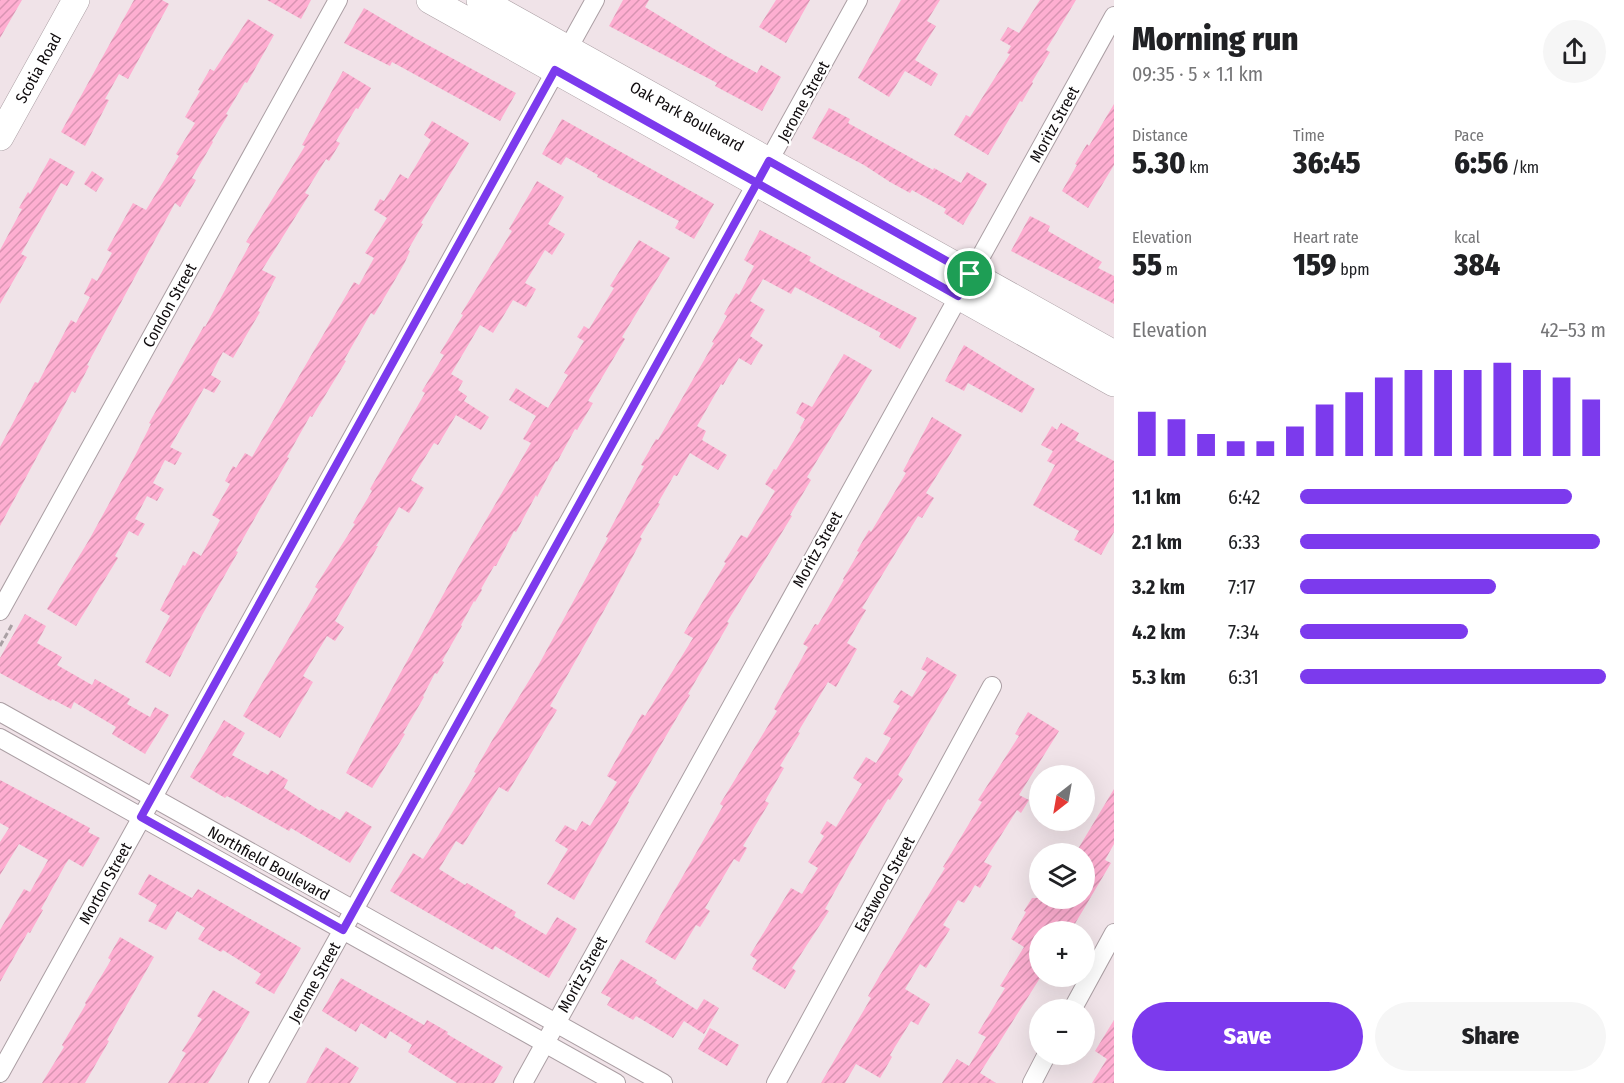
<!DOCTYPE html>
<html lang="en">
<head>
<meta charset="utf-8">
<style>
  body { margin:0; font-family:"Fira Sans Condensed",sans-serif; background:#f6f6f6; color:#202124; height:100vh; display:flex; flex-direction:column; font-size:22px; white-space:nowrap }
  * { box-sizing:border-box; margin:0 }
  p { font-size:20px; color:#757577 }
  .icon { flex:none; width:33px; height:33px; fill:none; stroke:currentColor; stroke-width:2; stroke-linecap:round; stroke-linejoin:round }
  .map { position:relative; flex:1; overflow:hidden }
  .sheet { display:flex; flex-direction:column; background:#fff; width:510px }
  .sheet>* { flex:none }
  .needle { width:39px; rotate:211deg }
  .tools { position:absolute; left:1029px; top:765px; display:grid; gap:12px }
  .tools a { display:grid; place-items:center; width:66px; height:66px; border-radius:50%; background:#fff; box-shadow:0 6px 24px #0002; font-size:30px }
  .pin { position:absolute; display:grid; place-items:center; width:51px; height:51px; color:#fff; margin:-26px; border:3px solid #fff; border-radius:50%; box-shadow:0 2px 6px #0007 }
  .round { display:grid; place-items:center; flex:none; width:63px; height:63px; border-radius:32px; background:#f6f6f6 }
  .summary { display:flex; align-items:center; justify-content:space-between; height:102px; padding:0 18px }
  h1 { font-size:33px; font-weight:800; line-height:45px }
  .metrics { display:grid; grid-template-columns:repeat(3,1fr); gap:9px; height:102px; padding:6px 18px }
  .metrics div { display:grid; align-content:center }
  .metrics b { font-size:30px; font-weight:800 }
  .metrics small { font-size:16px; font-weight:400 }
  .metrics p { font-size:16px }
  .chart { height:168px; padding:12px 18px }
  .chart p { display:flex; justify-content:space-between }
  .chart svg { width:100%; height:108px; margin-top:6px; stroke:#7c3aed; stroke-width:6 }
  .cta { display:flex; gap:12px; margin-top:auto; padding:12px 18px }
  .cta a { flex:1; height:69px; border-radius:36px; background:#7c3aed; color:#fff; font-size:24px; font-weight:800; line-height:69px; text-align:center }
  .cta a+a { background:#f6f6f6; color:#202124 }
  ul { padding:0 18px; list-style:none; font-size:20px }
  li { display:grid; grid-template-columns:96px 72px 1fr; align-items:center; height:45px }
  li i { height:15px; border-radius:8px; background:#7c3aed }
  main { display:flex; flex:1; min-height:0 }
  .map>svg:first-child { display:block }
  .building { fill:url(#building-hatch) }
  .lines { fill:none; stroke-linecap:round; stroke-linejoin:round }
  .street-casing { stroke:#ab9fa4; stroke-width:20 }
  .secondary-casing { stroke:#ab9fa4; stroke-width:28 }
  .path { stroke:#aaa0a4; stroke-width:3; stroke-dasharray:6 3; stroke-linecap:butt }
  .street { stroke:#fff; stroke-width:18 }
  .secondary { stroke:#fff; stroke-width:27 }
  .route-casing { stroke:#fff; stroke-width:12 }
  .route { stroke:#7c3aed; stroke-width:8 }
  .labels { text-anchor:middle; stroke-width:5; stroke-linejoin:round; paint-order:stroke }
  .street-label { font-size:16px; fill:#0f0b0d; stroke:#fff }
</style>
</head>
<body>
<main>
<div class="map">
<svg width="1114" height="1083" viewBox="0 0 1114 1083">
  <defs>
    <pattern id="building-hatch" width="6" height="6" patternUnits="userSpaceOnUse" patternTransform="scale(1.5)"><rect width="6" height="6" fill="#feaed1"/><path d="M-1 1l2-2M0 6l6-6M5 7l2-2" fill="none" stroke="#d894b2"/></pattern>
  </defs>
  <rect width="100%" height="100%" fill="#f0e3e8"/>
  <!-- building -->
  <path class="building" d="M 0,0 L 22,0 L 0,38 Z
    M 134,0 L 162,0 L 169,4 L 128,79 L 119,74 L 105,99 L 109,100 L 85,146 L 61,132 Z
    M 267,0 L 311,0 L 301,19 Z
    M 623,0 L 649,0 L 645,7 L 724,55 L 757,73 L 761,65 L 781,77 L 762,111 L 715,86 L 717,83 L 609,26 Z
    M 776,0 L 810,0 L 786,43 L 759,27 Z
    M 901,0 L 940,0 L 927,21 L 936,26 L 915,60 L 938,74 L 931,86 L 905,71 L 889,97 L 858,78 Z
    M 1040,0 L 1076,0 L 1046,50 L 1050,52 L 1032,82 L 1033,83 L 1022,102 L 1020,101 L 988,155 L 954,135 L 966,115 L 970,117 L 1010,54 L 1007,53 L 1011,46 L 1000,40 L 1008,27 L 1019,33 Z
    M 364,8 L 415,38 L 516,93 L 500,121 L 392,62 L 390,66 L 344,43 Z
    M 248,19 L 274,35 L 247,83 L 245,82 L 226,114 L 228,115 L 212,141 L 213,142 L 192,178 L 196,180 L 180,207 L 175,203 L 87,365 L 89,366 L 75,393 L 72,391 L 0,526 L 0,447 L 35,382 L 38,383 L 71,320 L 76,323 L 90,297 L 84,294 L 92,278 L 97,281 L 112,253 L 107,250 L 133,203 L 146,210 L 179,156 L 176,154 L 195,123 L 185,117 L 200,91 L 198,90 L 210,69 L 214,71 Z
    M 343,71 L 371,88 L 358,109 L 356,108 L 336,141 L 340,143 L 329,161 L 326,159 L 305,193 L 309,195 L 262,270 L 276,277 L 258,311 L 260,312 L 233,358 L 223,352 L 211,375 L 221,381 L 214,393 L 204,388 L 170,447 L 182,453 L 175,465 L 165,460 L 153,483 L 164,489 L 157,501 L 147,496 L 135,519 L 145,524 L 138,536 L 129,531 L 115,556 L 118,558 L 76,626 L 47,609 L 89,540 L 133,460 L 151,424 L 149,423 L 204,326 L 205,327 L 250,244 L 246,242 L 305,146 L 302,145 Z
    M 1114,104 L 1114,165 L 1088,208 L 1062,191 L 1077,165 L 1075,164 L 1087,144 L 1089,146 Z
    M 829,108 L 850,119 L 848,123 L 933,170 L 934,168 L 961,183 L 967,172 L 987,184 L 963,225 L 944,213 L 946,209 L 912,190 L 910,193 L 890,182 L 864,165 L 812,138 Z
    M 562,119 L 714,204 L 694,239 L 675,228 L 679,221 L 597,177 L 598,175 L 566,157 L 561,165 L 542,154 Z
    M 432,121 L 469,143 L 421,223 L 423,224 L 408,250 L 410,251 L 405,262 L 396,278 L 374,315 L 371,313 L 344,360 L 346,361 L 312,417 L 310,416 L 287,457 L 289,458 L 236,551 L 238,552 L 201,617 L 170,677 L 145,662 L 170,616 L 160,610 L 183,565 L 185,566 L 193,551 L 201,556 L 220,520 L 212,515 L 230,484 L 225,481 L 233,466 L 236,468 L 245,453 L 252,457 L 354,282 L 359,285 L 374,258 L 365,253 L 387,218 L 374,210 L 380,199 L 384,201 L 400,174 L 408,179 L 431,140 L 424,135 Z
    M 50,158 L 75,172 L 67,186 L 61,183 L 21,254 L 27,257 L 0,304 L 0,250 L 22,209 L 19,208 L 28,192 L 30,194 Z
    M 92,171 L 104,179 L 96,192 L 84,184 Z
    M 537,181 L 564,197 L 548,224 L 565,234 L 552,255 L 545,250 L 525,283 L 536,289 L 526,307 L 513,300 L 493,333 L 480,325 L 451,374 L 463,381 L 458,390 L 467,396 L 464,401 L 489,417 L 481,430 L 456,415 L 438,445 L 434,443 L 411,480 L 424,488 L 409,513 L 399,507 L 376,546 L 378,546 L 335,621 L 344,627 L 335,641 L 327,636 L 303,676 L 313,682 L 280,738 L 243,716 L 318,589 L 315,587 L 355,524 L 353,523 L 372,491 L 370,489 L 425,393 L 422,391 L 444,355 L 440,353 L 463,315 L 461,314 L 512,231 L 509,229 Z
    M 1030,216 L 1050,226 L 1048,231 L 1102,262 L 1098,268 L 1114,276 L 1114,304 L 1011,251 Z
    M 760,230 L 811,257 L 809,261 L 836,276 L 917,318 L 900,349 L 879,337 L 881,333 L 795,287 L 791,294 L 763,279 L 750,301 L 765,310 L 750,336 L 763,345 L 751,365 L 739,358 L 723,385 L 721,384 L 697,426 L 706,431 L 702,440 L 727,455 L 718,470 L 690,453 L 677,476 L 674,475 L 658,503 L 660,504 L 640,537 L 642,539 L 607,605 L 550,706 L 557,710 L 508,792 L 499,787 L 463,845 L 456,841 L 439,869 L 465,885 L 467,883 L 516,912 L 514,916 L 546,935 L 557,917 L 577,929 L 549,978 L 495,946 L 493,950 L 390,891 L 413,853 L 423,859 L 438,836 L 476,773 L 474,772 L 493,739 L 538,666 L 608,538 L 606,537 L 644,466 L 641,465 L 656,439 L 658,440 L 714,343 L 712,342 L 727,316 L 724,314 L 736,293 L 739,295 L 754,266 L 744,260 Z
    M 639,240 L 670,258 L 622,337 L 625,339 L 588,401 L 593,403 L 577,430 L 575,429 L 557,462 L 556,461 L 537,497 L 536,495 L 516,532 L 514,531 L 496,566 L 494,566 L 481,589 L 482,590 L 475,602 L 474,601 L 461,625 L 462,626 L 442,661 L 444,662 L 437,674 L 435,673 L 423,696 L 424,697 L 403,733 L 405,734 L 372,788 L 346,773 L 455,573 L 531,443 L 523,439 L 536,416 L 509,400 L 516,388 L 548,408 L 568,375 L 564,373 L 584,341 L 577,337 L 584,326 L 589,329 L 614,288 L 610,286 Z
    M 964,345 L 1035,389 L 1022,413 L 968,383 L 964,391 L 945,381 Z
    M 844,354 L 872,370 L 807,477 L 811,480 L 790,515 L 792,516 L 727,622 L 729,623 L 688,694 L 690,695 L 628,801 L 629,802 L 574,900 L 547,884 L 568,849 L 555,841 L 565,825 L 576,831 L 582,821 L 590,826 L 617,782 L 607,776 L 642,714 L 645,716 L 693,638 L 684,633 L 726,563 L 724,562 L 741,535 L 747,538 L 775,491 L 765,484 L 774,469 L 776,470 L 801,429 L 800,428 L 805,419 L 796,413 L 802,402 L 812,407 Z
    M 932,417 L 962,435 L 926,493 L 934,498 L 922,518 L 918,516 L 862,608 L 866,610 L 847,643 L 857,649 L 836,687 L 828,682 L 798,732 L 800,733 L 780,766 L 784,768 L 765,801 L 769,803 L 743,846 L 747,848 L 739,862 L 734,859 L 705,908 L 710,911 L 700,927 L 696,925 L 675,960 L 645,942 L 723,806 L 720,804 L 777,711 L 774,709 L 808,647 L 803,644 L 815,624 L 818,625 L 844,580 L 843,579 L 859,552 L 857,551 L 869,530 L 871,532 L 906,473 L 903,471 Z
    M 1061,423 L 1079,433 L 1075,440 L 1114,461 L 1114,532 L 1101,555 L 1074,540 L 1079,531 L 1033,505 L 1055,465 L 1047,461 L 1053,451 L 1041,445 L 1052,426 L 1057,430 Z
    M 25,614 L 46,626 L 37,643 L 62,657 L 57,665 L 92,685 L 95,679 L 130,699 L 127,704 L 150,717 L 155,707 L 169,715 L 145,754 L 112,734 L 116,727 L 74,702 L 71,709 L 52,699 L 51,701 L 0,673 L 0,658 Z
    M 927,657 L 957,675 L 898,775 L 903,779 L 890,800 L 888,799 L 862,842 L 825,909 L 829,911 L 792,968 L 796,971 L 785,989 L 752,969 L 757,960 L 750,955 L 791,888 L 802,894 L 818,868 L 808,862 L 824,836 L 820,833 L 827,821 L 836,827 L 862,784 L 853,778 L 866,757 L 876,763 L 891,738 L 883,734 L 900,706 L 893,702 L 901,690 L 912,697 L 927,672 L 921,669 Z
    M 1028,712 L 1059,731 L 1019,795 L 1029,800 L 1021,813 L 1017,810 L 984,862 L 992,866 L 980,888 L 975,885 L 964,903 L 958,900 L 943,925 L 950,929 L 926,968 L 920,964 L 905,989 L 930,1004 L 918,1025 L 911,1021 L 890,1055 L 892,1057 L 880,1078 L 856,1064 L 845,1083 L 821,1083 L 871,998 L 868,996 L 880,975 L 945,868 L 943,867 L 982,802 L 978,800 L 1019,736 L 1015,734 Z
    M 224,720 L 245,733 L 232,755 L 268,775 L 271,770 L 288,780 L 284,788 L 320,811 L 321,809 L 340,820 L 346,811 L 372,827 L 350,863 L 291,828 L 289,831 L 227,796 L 225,798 L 190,777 Z
    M 0,780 L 90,828 L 88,832 L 100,838 L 83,867 L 69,859 L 65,865 L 41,909 L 43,910 L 30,933 L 28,932 L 0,982 L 0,930 L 24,889 L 30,892 L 48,860 L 19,844 L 0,875 L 0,842 L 9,828 L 0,823 Z
    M 1114,789 L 1114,844 L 1105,860 L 1111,863 L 1070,932 L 1040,932 L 1040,978 L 980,1073 L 996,1083 L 942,1083 L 957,1059 L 969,1066 L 986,1037 L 978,1033 L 1005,988 L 1000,986 L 1024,947 L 1011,939 L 1026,912 L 1024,911 L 1032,898 L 1084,898 L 1084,854 L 1075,854 Z
    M 149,874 L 192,898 L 198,889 L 301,948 L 274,994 L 255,983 L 261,974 L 223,950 L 221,952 L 198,939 L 205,928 L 177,911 L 166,930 L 148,921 L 157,905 L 138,894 Z
    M 120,937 L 154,957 L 107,1040 L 109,1041 L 85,1083 L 42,1083 L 64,1047 L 62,1045 L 86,1004 L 85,1003 L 111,960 L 108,958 Z
    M 621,959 L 657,980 L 655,983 L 697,1010 L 704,999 L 719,1008 L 704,1034 L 684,1021 L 673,1038 L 636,1016 L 633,1020 L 607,1005 L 611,998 L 601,993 Z
    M 341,978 L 424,1025 L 427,1020 L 448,1032 L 447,1034 L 503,1067 L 494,1083 L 457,1083 L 408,1052 L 412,1045 L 390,1031 L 386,1039 L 361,1023 L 356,1032 L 322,1011 Z
    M 213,990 L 250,1012 L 208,1083 L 168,1083 L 186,1053 L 182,1051 L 202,1019 L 197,1016 Z
    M 1114,1020 L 1114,1083 L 1092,1083 L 1107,1059 L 1095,1051 Z
    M 710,1028 L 739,1045 L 727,1066 L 698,1049 Z
    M 326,1047 L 359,1068 L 350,1083 L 306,1083 Z"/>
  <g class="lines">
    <!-- street casing -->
    <g class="street-casing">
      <path id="street" d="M 0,611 L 338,0
        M 0,712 L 663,1083
        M 0,738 L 616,1083
        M 1072,1010 L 1114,933
        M 0,1073 L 595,0
        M 258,1083 L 858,0
        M 523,1083 L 1114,16
        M 776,1083 L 992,686
        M 1032,1083 L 1047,1054"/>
    </g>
    <!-- secondary casing -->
    <g class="secondary-casing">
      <path id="secondary" d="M 430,0 L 1114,383
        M 480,0 L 1114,354
        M 0,137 L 76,0"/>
    </g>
    <!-- path -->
    <path class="path" d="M 0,646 L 13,623"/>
    <!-- street -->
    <use href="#street" class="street"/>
    <!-- secondary -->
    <use href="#secondary" class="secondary"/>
  </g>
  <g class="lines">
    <!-- route casing -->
    <g class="route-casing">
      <path id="route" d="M 970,274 L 769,161 L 757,183 L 555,70 L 141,817 L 343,930 L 757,183 L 958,296 L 970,274"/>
    </g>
    <!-- route -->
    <use href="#route" class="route"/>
  </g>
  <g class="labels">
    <!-- street labels -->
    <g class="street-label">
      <text transform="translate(38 68) rotate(-61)" y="6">Scotia Road</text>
      <text transform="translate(803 101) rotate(-61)" y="6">Jerome Street</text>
      <text transform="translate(687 116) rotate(29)" y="6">Oak Park Boulevard</text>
      <text transform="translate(1054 124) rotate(-61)" y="6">Moritz Street</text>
      <text transform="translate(169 305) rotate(-61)" y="6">Condon Street</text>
      <text transform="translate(817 549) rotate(-61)" y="6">Moritz Street</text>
      <text transform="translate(269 863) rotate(29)" y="6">Northfield Boulevard</text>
      <text transform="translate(105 883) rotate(-61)" y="6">Morton Street</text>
      <text transform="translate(884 884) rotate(-61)" y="6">Eastwood Street</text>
      <text transform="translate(582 974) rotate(-61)" y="6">Moritz Street</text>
      <text transform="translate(314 982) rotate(-61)" y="6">Jerome Street</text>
    </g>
  </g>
</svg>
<div class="tools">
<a><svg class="needle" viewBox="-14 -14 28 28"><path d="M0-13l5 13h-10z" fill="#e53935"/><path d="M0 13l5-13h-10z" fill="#757577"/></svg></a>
<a><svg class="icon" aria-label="layers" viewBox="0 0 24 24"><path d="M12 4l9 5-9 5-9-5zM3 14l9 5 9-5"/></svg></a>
<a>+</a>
<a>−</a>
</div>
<div class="pin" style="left:970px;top:274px;background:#1e9e55"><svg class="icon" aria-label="arrive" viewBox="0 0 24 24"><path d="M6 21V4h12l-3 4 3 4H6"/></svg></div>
</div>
<section class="sheet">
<div class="summary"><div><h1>Morning run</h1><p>09:35 · 5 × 1.1 km</p></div><a class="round"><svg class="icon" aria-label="share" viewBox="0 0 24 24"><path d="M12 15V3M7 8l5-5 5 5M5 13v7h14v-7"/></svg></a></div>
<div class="metrics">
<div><p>Distance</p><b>5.30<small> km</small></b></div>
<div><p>Time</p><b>36:45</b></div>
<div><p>Pace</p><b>6:56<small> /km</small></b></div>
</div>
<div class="metrics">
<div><p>Elevation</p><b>55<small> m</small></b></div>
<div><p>Heart rate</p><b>159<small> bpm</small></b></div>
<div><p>kcal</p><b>384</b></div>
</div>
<div class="chart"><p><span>Elevation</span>42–53 m</p>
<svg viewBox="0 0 160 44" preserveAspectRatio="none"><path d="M5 44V26M15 44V29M25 44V35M35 44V38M45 44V38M55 44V32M65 44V23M75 44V18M85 44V12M95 44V9M105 44V9M115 44V9M125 44V6M135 44V9M145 44V12M155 44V21"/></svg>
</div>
<ul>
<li><b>1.1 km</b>6:42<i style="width:89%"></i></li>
<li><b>2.1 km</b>6:33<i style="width:98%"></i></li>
<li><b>3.2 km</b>7:17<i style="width:64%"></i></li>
<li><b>4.2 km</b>7:34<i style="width:55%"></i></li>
<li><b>5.3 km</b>6:31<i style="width:100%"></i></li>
</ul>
<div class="cta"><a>Save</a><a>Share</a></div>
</section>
</main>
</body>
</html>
